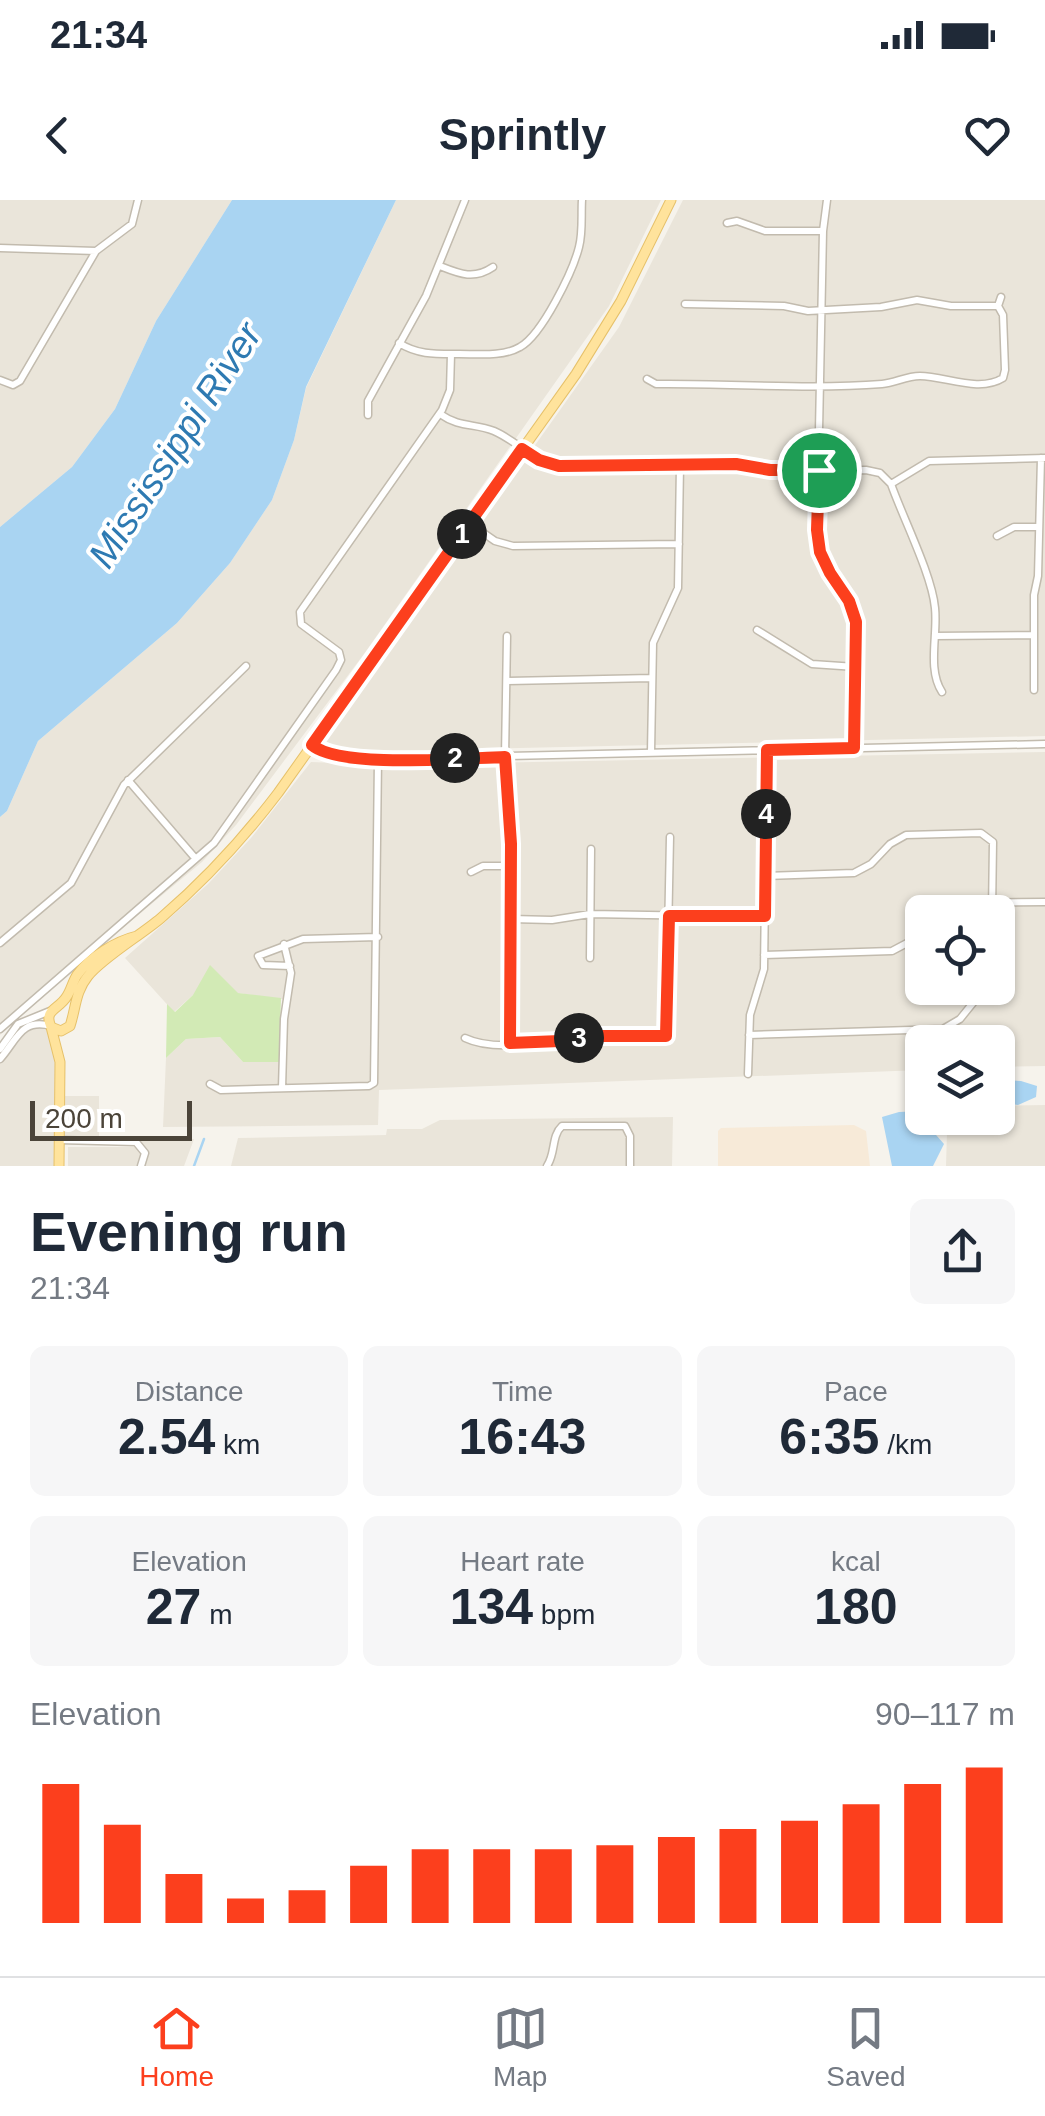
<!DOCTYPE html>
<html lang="en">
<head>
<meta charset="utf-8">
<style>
  body { margin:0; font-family:Helvetica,sans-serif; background:#f6f6f7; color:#1f2937; height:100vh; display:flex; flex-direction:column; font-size:38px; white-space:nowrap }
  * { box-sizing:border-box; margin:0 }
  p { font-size:32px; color:#747a83 }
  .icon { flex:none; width:55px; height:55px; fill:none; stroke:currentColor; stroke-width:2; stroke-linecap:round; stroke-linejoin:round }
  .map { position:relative; height:966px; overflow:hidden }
  .side { display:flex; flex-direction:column; background:#fff; flex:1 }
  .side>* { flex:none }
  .tools { position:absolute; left:905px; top:695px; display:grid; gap:20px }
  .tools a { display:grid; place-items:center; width:110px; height:110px; border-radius:15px; background:#fff; box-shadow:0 2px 8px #0004; font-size:50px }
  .scale { position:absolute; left:30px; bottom:25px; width:162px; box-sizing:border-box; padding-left:10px; border:5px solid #4b4439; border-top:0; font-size:28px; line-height:35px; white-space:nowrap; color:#4b4439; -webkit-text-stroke:8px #fff; paint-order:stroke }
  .pin { position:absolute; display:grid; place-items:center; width:85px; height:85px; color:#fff; margin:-42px; border:5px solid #fff; border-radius:50%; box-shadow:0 2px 10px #0007 }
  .km { position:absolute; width:50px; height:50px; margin:-25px; border-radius:50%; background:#222; color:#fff; font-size:28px; line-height:50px; text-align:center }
  .round { display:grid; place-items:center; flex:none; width:105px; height:105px; border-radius:15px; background:#f6f6f7 }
  .summary { display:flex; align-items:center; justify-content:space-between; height:170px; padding:0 30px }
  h1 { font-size:55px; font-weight:600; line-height:75px }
  .figures { display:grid; grid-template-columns:repeat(3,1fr); gap:15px; height:170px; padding:10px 30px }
  .figures div { display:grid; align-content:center; border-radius:15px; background:#f6f6f7; text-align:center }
  .figures b { font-size:50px; font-weight:600 }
  .figures small { font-size:28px; font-weight:400 }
  .figures p { font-size:28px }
  .chart { height:280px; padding:20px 30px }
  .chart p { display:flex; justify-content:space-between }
  .chart svg { width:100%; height:180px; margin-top:10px; stroke:#fc3f1d; stroke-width:6 }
  .status { display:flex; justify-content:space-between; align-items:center; height:70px; padding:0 50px; background:#fff; direction:ltr }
  .status svg { height:28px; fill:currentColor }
  header { display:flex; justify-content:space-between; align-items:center; height:130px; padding:0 30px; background:#fff; font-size:45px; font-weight:600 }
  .tabs { display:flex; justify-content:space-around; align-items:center; height:140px; border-top:2px solid #e0e1e3; background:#fff; font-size:28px; color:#747a83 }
  .tabs a { display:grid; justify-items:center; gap:5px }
  .tabs .active { color:#fc3f1d }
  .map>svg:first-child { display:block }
  .residential { fill:#eae5da; fill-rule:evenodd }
  .commercial { fill:#f7ead8 }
  .green { fill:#d2eab5 }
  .water { fill:#a9d4f2 }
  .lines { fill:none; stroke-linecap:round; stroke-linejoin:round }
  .stream { stroke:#a9d4f2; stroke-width:2.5 }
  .minor-casing { stroke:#c2bbae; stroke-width:9 }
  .major-casing { stroke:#e6c16a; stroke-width:11 }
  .minor { stroke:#fff; stroke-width:6 }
  .major { stroke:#ffe39c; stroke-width:9 }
  .route-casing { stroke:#fff; stroke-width:20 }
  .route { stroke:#fc3f1d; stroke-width:12 }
  .labels { text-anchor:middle; stroke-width:8; stroke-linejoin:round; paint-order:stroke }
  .water-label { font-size:38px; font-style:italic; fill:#2e7ab2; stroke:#fff }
</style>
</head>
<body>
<div class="status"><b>21:34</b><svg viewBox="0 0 49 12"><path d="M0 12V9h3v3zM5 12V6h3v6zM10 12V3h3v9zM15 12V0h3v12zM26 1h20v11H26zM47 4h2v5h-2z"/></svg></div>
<header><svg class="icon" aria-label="back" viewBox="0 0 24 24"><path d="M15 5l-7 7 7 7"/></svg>Sprintly<svg class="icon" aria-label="heart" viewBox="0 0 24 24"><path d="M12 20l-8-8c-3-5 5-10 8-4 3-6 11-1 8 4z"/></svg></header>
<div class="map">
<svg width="1045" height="966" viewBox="0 0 1045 966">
  <rect width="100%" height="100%" fill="#f6f3ec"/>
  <!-- residential -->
  <path class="residential" d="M 0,0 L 232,0 L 156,121 L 115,209 L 72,267 L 0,327 Z
    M 396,0 L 661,0 L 609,106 L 364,454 L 236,625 L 202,662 L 44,793 L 0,835 L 0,617 L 7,611 L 38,541 L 177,423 L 230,363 L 272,300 L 294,240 L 306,188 Z
    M 683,0 L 1045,0 L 1045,536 L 349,552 L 325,541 L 619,127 Z
    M 1045,552 L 1045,866 L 998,867 L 998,842 L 922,842 L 922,870 L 379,890 L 378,925 L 163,927 L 166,858 L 186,839 L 220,837 L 243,862 L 286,861 L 289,800 L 238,793 L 193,795 L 174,812 L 125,758 L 208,684 L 251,638 L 311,562 L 386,565 ZM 922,712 L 998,712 L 998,788 L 922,788 Z
    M 28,827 L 48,827 L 56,853 L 55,966 L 0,966 L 0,862 Z
    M 63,896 L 99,896 L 99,938 L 64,937 Z
    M 1045,905 L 1045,966 L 946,966 L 947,932 L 967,918 L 998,918 L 998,906 Z
    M 673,917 L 672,966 L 231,966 L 238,938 L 386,935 L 387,929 L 422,929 L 440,920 Z
    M 142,939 L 194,939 L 184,966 L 68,966 L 68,947 L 134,947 Z"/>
  <!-- commercial -->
  <path class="commercial" d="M 854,925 L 866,931 L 870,966 L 718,966 L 718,931 L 721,928 Z"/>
  <!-- green -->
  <path class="green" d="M 210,765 L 238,793 L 281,798 L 279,862 L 243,862 L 220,837 L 186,839 L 166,858 L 167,804 L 175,812 L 193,795 Z"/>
  <!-- water -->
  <path class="water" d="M 232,0 L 396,0 L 306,187 L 294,240 L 272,300 L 230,363 L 177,423 L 38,541 L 7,611 L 0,617 L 0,327 L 72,267 L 115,209 L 156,121 Z
    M 998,880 L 1021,881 L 1037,886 L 1036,897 L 1018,905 L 998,902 Z
    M 922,911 L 922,918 L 953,918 L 929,927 L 944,944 L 933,966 L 892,966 L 882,917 L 899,912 Z"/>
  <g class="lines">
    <!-- stream -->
    <path class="stream" d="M 194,966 L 204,939"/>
    <!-- minor casing -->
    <g class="minor-casing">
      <path id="minor" d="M 827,0 L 823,31 L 817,330 C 820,371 845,381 854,415 C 862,444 855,514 854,548
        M 727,23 L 737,21 L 765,31 L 823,31
        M 0,48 L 96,51 L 132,24 L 138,0
        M 440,66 C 460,74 474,80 493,67
        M 685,104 L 784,106 L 808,111 L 881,107 L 917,100 L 951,106 L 998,106
        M 399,143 C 418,155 436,154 459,154 C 478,154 503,157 520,147 C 542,135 573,71 579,47 C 583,32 581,15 582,0
        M 647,179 L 656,184 C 731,183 807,190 882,184 C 895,183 906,176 920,176 C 945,176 979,193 1003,178 L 1005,170 L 1003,115 L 998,106 L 1001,97
        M 0,180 L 13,185 L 20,181 L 96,51
        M 440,214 C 460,228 474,223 494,231 C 517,241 533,261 559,266 L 736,264 L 771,271 L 866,270 L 880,273 L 891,284 C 903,318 932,375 935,408 C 938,435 927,469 942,492
        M 368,215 L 368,201 L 426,96 L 465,0
        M 891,284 L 929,261 L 1045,258
        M 469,323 L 495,341 L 513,346 L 679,344
        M 997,336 L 1014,327 L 1039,327
        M 757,430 L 812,464 L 856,467
        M 507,436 L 505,557 L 511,643 L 510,843
        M 935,436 L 1033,435
        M 507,481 L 652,478
        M 1034,490 L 1034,395 L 1038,376 L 1041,258
        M 311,545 L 335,556 L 378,559 L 1045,544
        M 651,552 L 653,443 L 678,388 L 680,265
        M 128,580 L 195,658
        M 471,672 L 483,666 L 511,666
        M 765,676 L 854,673 L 871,664 L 890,644 L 906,635 L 981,633 L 993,642 L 992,712
        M 938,712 L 962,703 L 1045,702
        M 511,719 L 552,720 L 590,714 L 765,717
        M 0,743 L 71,683 L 124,585 L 246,466
        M 764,755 L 892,751 L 909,742 L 922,725
        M 590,758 L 591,649
        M 290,766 L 263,765 L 258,756 L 303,739 L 378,737
        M 0,829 L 214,643 L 336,470 L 341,460 L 339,452 L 301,424 L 300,412 L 442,210 L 450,190 L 451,154
        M 749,835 L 943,829 L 960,819 L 985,788
        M 465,838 C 501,855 558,837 596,836 C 619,835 643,836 666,836 L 670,637
        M 0,849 L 18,824 L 50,811
        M 0,859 C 17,840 21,818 51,826
        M 748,874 L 750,815 L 764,769 L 767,549
        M 210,884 L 221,890 L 369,886 L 374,883 L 378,559
        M 282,888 L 284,819 L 291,773 L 284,744
        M 59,940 L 136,942 L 145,953 L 141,966
        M 547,966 C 556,953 551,936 562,926 L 625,926 L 630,936 L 630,966"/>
    </g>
    <!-- major casing -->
    <g class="major-casing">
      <path id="major" d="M 137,736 C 116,741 90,757 77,775 C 73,781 71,790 67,796 C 59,810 43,809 51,827 L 61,831 L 70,826 C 76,808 75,792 88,776 C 102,758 141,735 161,718 C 204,681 243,639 278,593 L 576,174 L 621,101 L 671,0
        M 51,827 L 60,862 L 59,966"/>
    </g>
    <!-- minor -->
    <use href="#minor" class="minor"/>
    <!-- major -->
    <use href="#major" class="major"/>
  </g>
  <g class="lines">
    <!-- route casing -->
    <g class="route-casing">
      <path id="route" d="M 522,249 L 539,260 L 559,266 L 736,264 L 770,270 L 819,270 L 817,330 L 820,352 L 830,373 L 849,401 L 856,422 L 854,548 L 767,550 L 765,716 L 669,716 L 666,836 L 596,836 L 560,841 L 510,843 L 511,644 L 505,557 C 463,558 340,569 312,545 Z"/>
    </g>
    <!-- route -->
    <use href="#route" class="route"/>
  </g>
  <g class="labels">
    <!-- water labels -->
    <g class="water-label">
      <text transform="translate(175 245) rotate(-57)" y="13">Mississippi River</text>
    </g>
  </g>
</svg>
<div class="tools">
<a><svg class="icon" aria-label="locate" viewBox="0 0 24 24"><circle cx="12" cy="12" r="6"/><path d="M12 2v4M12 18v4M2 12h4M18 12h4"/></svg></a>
<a><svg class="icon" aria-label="layers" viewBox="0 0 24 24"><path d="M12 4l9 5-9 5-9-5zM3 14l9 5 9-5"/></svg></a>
</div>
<div class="scale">200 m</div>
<div class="pin" style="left:819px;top:270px;background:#1e9e55"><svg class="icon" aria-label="arrive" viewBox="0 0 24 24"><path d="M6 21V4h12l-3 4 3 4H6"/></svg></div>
<b class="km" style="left:462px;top:334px">1</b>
<b class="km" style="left:455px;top:558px">2</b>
<b class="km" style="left:579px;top:838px">3</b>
<b class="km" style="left:766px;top:614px">4</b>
</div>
<section class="side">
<div class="summary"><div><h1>Evening run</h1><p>21:34</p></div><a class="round"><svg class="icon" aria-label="share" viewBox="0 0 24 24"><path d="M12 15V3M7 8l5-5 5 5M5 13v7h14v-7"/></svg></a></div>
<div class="figures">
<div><p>Distance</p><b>2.54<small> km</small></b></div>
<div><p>Time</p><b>16:43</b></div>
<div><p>Pace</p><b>6:35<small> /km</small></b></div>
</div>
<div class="figures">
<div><p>Elevation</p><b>27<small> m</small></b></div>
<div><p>Heart rate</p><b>134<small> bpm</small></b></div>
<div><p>kcal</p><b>180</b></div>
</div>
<div class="chart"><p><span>Elevation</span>90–117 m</p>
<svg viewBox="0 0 160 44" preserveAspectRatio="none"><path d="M5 44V10M15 44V20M25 44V32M35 44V38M45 44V36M55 44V30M65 44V26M75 44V26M85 44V26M95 44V25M105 44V23M115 44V21M125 44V19M135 44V15M145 44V10M155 44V6"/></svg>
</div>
</section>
<nav class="tabs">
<a class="active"><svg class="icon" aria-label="home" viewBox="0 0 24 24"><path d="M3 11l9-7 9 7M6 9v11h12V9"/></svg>Home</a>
<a><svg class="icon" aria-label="map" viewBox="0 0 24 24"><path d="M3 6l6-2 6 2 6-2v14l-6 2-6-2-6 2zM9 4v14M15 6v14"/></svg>Map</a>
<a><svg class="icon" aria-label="saved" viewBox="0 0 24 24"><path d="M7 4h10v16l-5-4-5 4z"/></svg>Saved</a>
</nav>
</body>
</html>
